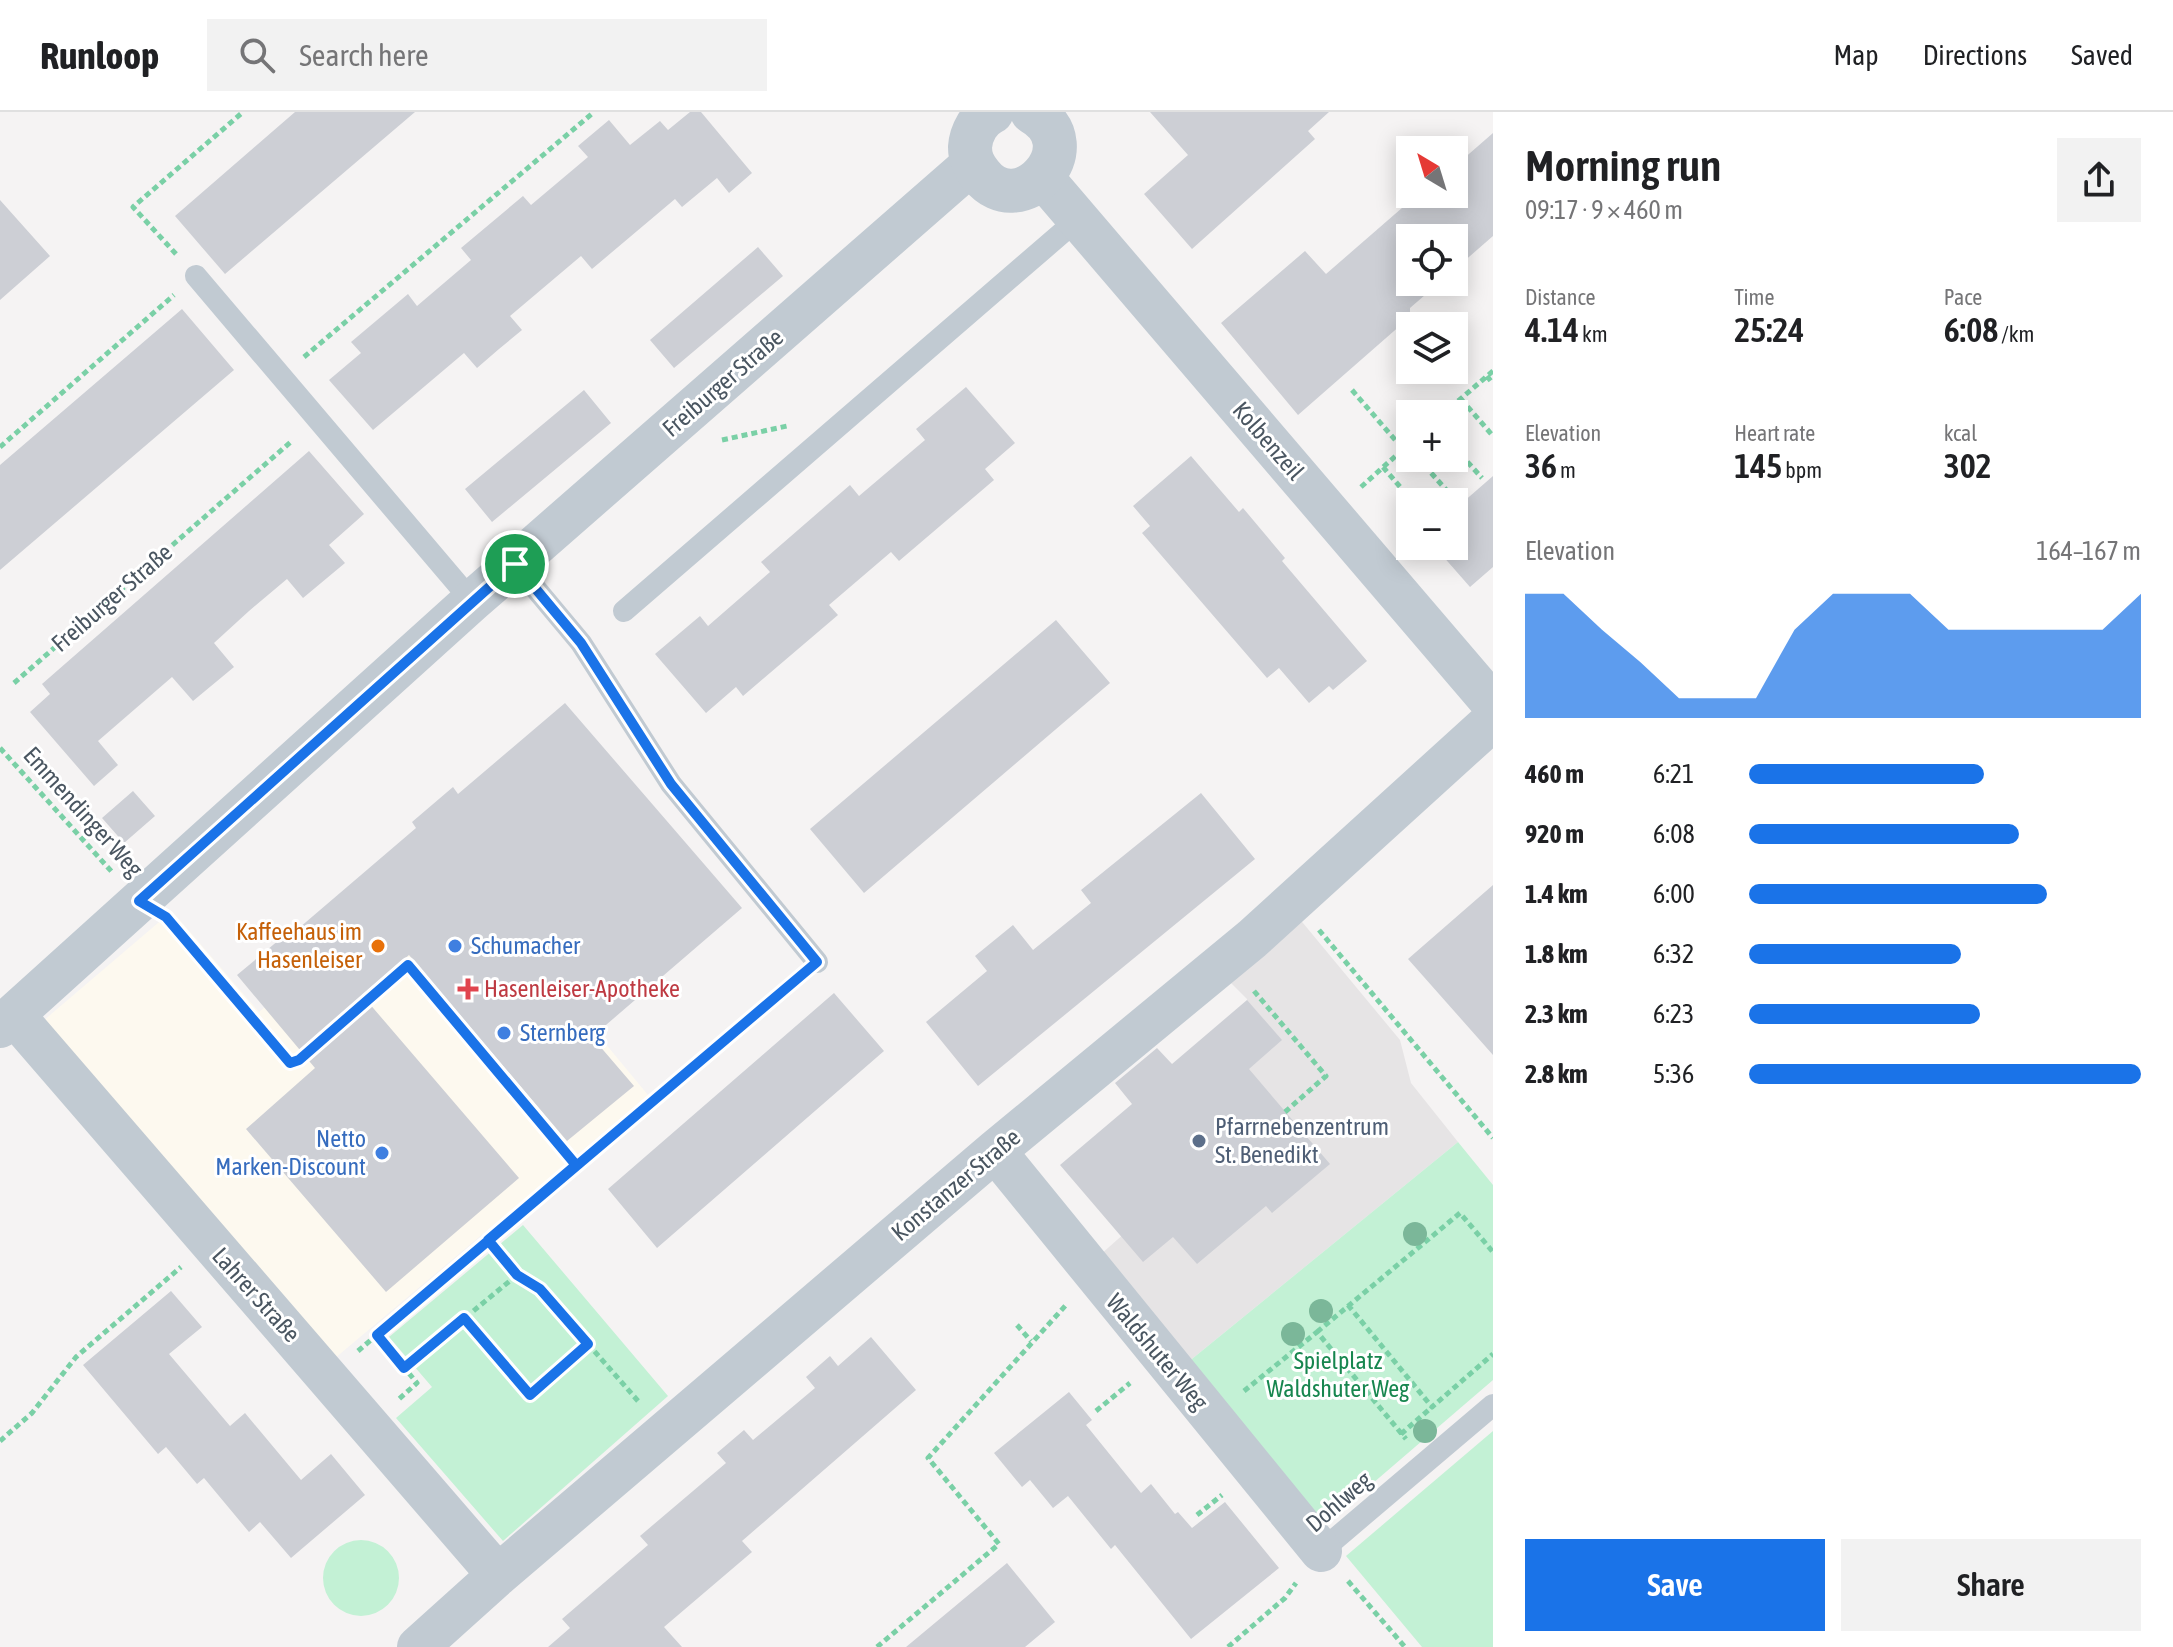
<!DOCTYPE html>
<html lang="en">
<head>
<meta charset="utf-8">
<style>
  body { margin:0; font-family:"Asap Condensed",sans-serif; background:#f2f2f2; color:#202124; height:100vh; display:flex; flex-direction:column; font-size:30px; white-space:nowrap }
  * { box-sizing:border-box; margin:0 }
  p { font-size:26px; color:#757577 }
  .icon { flex:none; width:44px; height:44px; fill:none; stroke:currentColor; stroke-width:2; stroke-linecap:round; stroke-linejoin:round }
  .map { position:relative; flex:1; overflow:hidden }
  .drawer { display:flex; flex-direction:column; background:#fff; width:680px }
  .drawer>* { flex:none }
  .needle { width:52px; rotate:322deg }
  .buttons { position:absolute; left:1396px; top:24px; display:grid; gap:16px }
  .buttons a { display:grid; place-items:center; width:72px; height:72px; border-radius:0px; background:#fff; box-shadow:0 4px 20px #0003; font-size:40px }
  .pin { position:absolute; display:grid; place-items:center; width:68px; height:68px; color:#fff; margin:-34px; border:4px solid #fff; border-radius:50%; box-shadow:0 2px 8px #0007 }
  .round { display:grid; place-items:center; flex:none; width:84px; height:84px; border-radius:0px; background:#f2f2f2 }
  .summary { display:flex; align-items:center; justify-content:space-between; height:136px; padding:0 32px }
  h1 { font-size:44px; font-weight:600; line-height:60px }
  .stats { display:grid; grid-template-columns:repeat(3,1fr); gap:12px; height:136px; padding:8px 32px }
  .stats div { display:grid; align-content:center }
  .stats b { font-size:34px; font-weight:600 }
  .stats small { font-size:22px; font-weight:400 }
  .stats p { font-size:22px }
  .chart { height:224px; padding:16px 32px }
  .chart p { display:flex; justify-content:space-between }
  .chart svg { width:100%; height:144px; margin-top:8px; fill:#1a73e8; opacity:.7 }
  .action { display:flex; gap:16px; margin-top:auto; padding:16px 32px }
  .action a { flex:1; height:92px; border-radius:0px; background:#1a73e8; color:#fff; font-size:32px; font-weight:600; line-height:92px; text-align:center }
  .action a+a { background:#f2f2f2; color:#202124 }
  ul { padding:0 32px; list-style:none; font-size:26px }
  li { display:grid; grid-template-columns:128px 96px 1fr; align-items:center; height:60px }
  li i { height:20px; border-radius:10px; background:#1a73e8 }
  header { display:flex; align-items:center; gap:48px; box-sizing:border-box; height:112px; padding:0 40px; background:#fff; border-bottom:2px solid #e0e0e0 }
  header strong { font-size:38px }
  nav { display:flex; gap:44px; margin-inline-start:auto; font-size:28px }
  .search { width:560px; height:72px; background:#f2f2f2; display:flex; align-items:center; gap:20px; box-sizing:border-box; padding:0 28px; border-radius:0px; color:#757577; font-size:30px }
  main { display:flex; flex:1; min-height:0 }
  .map>svg:first-child { display:block }
  .commercial { fill:#fdf9ef }
  .education { fill:#e6e4e5 }
  .green { fill:#c3f1d5 }
  .building { fill:#cdcfd5 }
  .lines { fill:none; stroke-linecap:round; stroke-linejoin:round }
  .path { stroke:#7ad0a6; stroke-width:5; stroke-dasharray:6 4; stroke-linecap:butt }
  .service { stroke:#c1cad2; stroke-width:22 }
  .minor { stroke:#c1cad2; stroke-width:42 }
  .tertiary { stroke:#c1cad2; stroke-width:44 }
  .tree { fill:#7bb799 }
  .route-casing { stroke:#fff; stroke-width:16 }
  .route { stroke:#1a73e8; stroke-width:10 }
  .food-dot { fill:#e8710a; stroke:#fff; stroke-width:3 }
  .shop-dot { fill:#3f7fe0; stroke:#fff; stroke-width:3 }
  .health-dot { fill:#e0444e; stroke:#fff; stroke-width:3 }
  .service-dot { fill:#5c6f8a; stroke:#fff; stroke-width:3 }
  .labels { text-anchor:middle; stroke-width:6; stroke-linejoin:round; paint-order:stroke }
  .street-label { font-size:24px; fill:#4a5661; stroke:#fff }
  .food-label { font-size:24px; fill:#c56008; stroke:#fff; text-anchor:end }
  .shop-label { font-size:24px; fill:#366cbe; stroke:#fff; text-anchor:start }
  .health-label { font-size:24px; fill:#be3a42; stroke:#fff; text-anchor:start }
  .service-label { font-size:24px; fill:#4e5e75; stroke:#fff; text-anchor:start }
  .park-label { font-size:24px; fill:#17864f; stroke:#fff }
</style>
</head>
<body>
<header>
<strong>Runloop</strong>
<div class="search"><svg class="icon" aria-label="search" viewBox="0 0 24 24"><circle cx="10" cy="10" r="6"/><path d="M15 15l6 6"/></svg>Search here</div>
<nav><a>Map</a><a>Directions</a><a>Saved</a></nav>
</header>
<main>
<div class="map">
<svg width="1493" height="1535" viewBox="0 0 1493 1535">
  <rect width="100%" height="100%" fill="#f5f3f3"/>
  <!-- commercial -->
  <path class="commercial" d="M 448,742 L 648,983 L 328,1252 L 36,915 L 172,799 L 259,900 Z"/>
  <!-- education -->
  <path class="education" d="M 1298,805 L 1400,928 L 1411,971 L 1458,1030 L 1187,1251 L 1100,1143 L 1238,1021 L 1247,887 L 1227,867 Z"/>
  <!-- green -->
  <path class="green" d="M 1458,1030 L 1493,1073 L 1493,1268 L 1323,1414 L 1187,1251 Z
    M 523,1113 L 668,1284 L 503,1429 L 396,1306 L 432,1275 L 389,1225 Z
    M 1493,1319 L 1493,1535 L 1422,1535 L 1346,1444 Z
    M323 1466a38 38 0 1 1 76 0a38 38 0 1 1-76 0Z"/>
  <!-- building -->
  <path class="building" d="M 295,0 L 415,0 L 225,162 L 175,104 Z
    M 690,0 L 701,0 L 752,61 L 729,81 L 717,66 L 682,95 L 675,87 L 592,157 L 581,144 L 510,204 L 522,218 L 499,237 L 477,256 L 464,241 L 373,318 L 329,268 L 361,241 L 351,230 L 408,182 L 417,194 L 471,148 L 461,136 L 523,84 L 531,93 L 588,45 L 578,34 L 609,8 L 630,33 L 660,9 L 668,18 Z
    M 1150,0 L 1329,0 L 1308,19 L 1315,27 L 1192,137 L 1144,82 L 1188,43 Z
    M 1493,21 L 1493,124 L 1454,158 L 1454,126 L 1410,126 L 1410,170 L 1440,170 L 1410,196 L 1410,205 L 1298,303 L 1221,211 L 1305,139 L 1326,162 L 1410,89 L 1410,93 L 1422,82 L 1454,82 L 1454,55 Z
    M 0,88 L 50,144 L 0,188 Z
    M 758,135 L 783,164 L 674,256 L 650,228 Z
    M 182,197 L 234,258 L 0,458 L 0,353 Z
    M 966,275 L 1015,331 L 985,357 L 994,368 L 899,449 L 891,440 L 829,493 L 838,503 L 743,584 L 736,575 L 706,601 L 655,542 L 700,504 L 708,514 L 770,460 L 761,450 L 850,373 L 859,384 L 925,328 L 916,317 Z
    M 584,278 L 611,311 L 492,410 L 465,377 Z
    M 309,339 L 364,402 L 329,433 L 345,451 L 303,486 L 287,467 L 249,499 L 214,531 L 234,555 L 193,589 L 172,565 L 98,629 L 118,653 L 94,674 L 30,600 L 50,582 L 42,572 Z
    M 1191,344 L 1239,400 L 1243,396 L 1285,446 L 1282,449 L 1367,549 L 1333,578 L 1329,574 L 1309,591 L 1279,556 L 1267,566 L 1142,421 L 1150,414 L 1133,394 Z
    M 1493,364 L 1493,455 L 1470,475 L 1434,434 L 1454,434 L 1454,398 Z
    M 1056,508 L 1110,571 L 864,781 L 810,717 Z
    M 565,591 L 742,796 L 592,925 L 634,974 L 567,1029 L 409,843 L 362,883 L 519,1066 L 386,1180 L 246,1017 L 315,956 L 237,863 L 297,813 L 299,816 L 416,716 L 412,710 L 453,675 L 458,682 Z
    M 133,679 L 155,704 L 124,731 L 102,706 Z
    M 1201,681 L 1255,747 L 978,974 L 926,910 L 987,859 L 975,844 L 1013,813 L 1033,838 L 1091,791 L 1081,778 Z
    M 1493,773 L 1493,943 L 1408,847 Z
    M 834,881 L 884,939 L 657,1136 L 608,1077 Z
    M 1247,888 L 1282,928 L 1249,957 L 1330,1052 L 1272,1101 L 1266,1094 L 1197,1152 L 1173,1125 L 1143,1150 L 1060,1053 L 1132,992 L 1115,971 L 1157,936 L 1172,952 Z
    M 171,1179 L 202,1215 L 169,1242 L 230,1314 L 245,1301 L 301,1368 L 331,1342 L 365,1383 L 291,1446 L 260,1410 L 249,1420 L 204,1366 L 197,1372 L 166,1335 L 158,1342 L 83,1253 Z
    M 871,1225 L 916,1278 L 742,1429 L 752,1440 L 664,1515 L 682,1535 L 548,1535 L 570,1516 L 562,1507 L 648,1433 L 640,1424 L 726,1351 L 717,1341 L 744,1318 L 753,1328 L 815,1276 L 806,1265 L 830,1244 L 838,1254 Z
    M 1069,1280 L 1092,1308 L 1086,1313 L 1141,1381 L 1151,1372 L 1175,1402 L 1178,1400 L 1192,1416 L 1225,1390 L 1279,1456 L 1191,1527 L 1115,1433 L 1111,1437 L 1068,1384 L 1053,1396 L 1030,1368 L 1022,1375 L 994,1341 Z
    M 1007,1451 L 1055,1510 L 1025,1535 L 906,1535 Z"/>
  <g class="lines">
    <!-- path -->
    <path class="path" d="M 176,142 L 133,95 L 243,0
      M 304,245 L 594,0
      M 1487,264 L 1493,272
      M 1352,278 L 1403,337
      M 1461,287 L 1493,324
      M 1443,302 L 1493,259
      M 722,328 L 787,314
      M 0,335 L 174,183
      M 1454,335 L 1482,366
      M 1418,346 L 1456,389
      M 1383,355 L 1413,390
      M 1361,375 L 1410,331
      M 14,571 L 293,328
      M 0,636 L 112,760
      M 173,813 L 290,951 L 299,948 L 408,853 L 576,1053
      M 1319,818 L 1493,1026
      M 1254,879 L 1326,964 L 1285,1000
      M 1348,1193 L 1432,1295 L 1493,1242
      M 464,1206 L 530,1283 L 588,1232
      M 1017,1213 L 1031,1229
      M 1317,1220 L 1460,1101 L 1493,1140
      M 377,1223 L 417,1271 L 399,1287
      M 358,1239 L 488,1128
      M 404,1256 L 517,1163
      M 1244,1279 L 1317,1220 L 1406,1327
      M 638,1289 L 540,1177 L 517,1163 L 488,1128 L 794,869
      M 1096,1299 L 1130,1271
      M 1401,1322 L 1432,1295
      M 0,1329 L 32,1301 L 76,1245 L 181,1155
      M 1197,1403 L 1222,1383
      M 1348,1469 L 1405,1535
      M 877,1535 L 999,1432 L 928,1346 L 1066,1193
      M 1228,1535 L 1285,1486 L 1296,1471"/>
    <!-- service -->
    <path class="service" d="M 196,164 L 472,489
      M 515,452 L 581,531 L 671,672 L 817,850
      M 624,499 L 1078,107
      M 1321,1439 L 1493,1293"/>
    <!-- minor -->
    <path class="minor" d="M 1043,66 L 1493,592
      M 14,903 L 498,1463
      M 0,915 L 472,489 L 972,52
      M 995,1039 L 1321,1439
      M 418,1535 L 498,1463 L 995,1039 L 1252,827 L 1493,608"/>
    <!-- tertiary -->
    <path class="tertiary" d="M 992,0 C 979,6 971,21 970,35 C 970,47 974,54 981,63 C 1019,112 1092,34 1032,0"/>
  </g>
  <!-- trees -->
  <g class="tree">
    <circle cx="1415" cy="1122" r="12"/>
    <circle cx="1321" cy="1199" r="12"/>
    <circle cx="1293" cy="1222" r="12"/>
    <circle cx="1425" cy="1319" r="12"/>
  </g>
  <g class="lines">
    <!-- route casing -->
    <g class="route-casing">
      <path id="route" d="M 515,452 L 139,789 L 166,805 L 290,951 L 299,948 L 408,853 L 576,1053 L 488,1128 L 517,1163 L 540,1177 L 588,1232 L 530,1283 L 464,1206 L 404,1256 L 377,1223 L 817,850 L 671,672 L 581,531 L 515,452"/>
    </g>
    <!-- route -->
    <use href="#route" class="route"/>
  </g>
  <!-- markers -->
  <circle class="food-dot" cx="378" cy="834" r="8"/>
  <g class="shop-dot">
    <circle cx="455" cy="834" r="8"/>
    <circle cx="504" cy="921" r="8"/>
    <circle cx="382" cy="1041" r="8"/>
  </g>
  <path class="health-dot" d="M464 865h8v8h8v8h-8v8h-8v-8h-8v-8h8z"/>
  <circle class="service-dot" cx="1199" cy="1029" r="8"/>
  <g class="labels">
    <!-- street labels -->
    <g class="street-label">
      <text transform="translate(723 271) rotate(-41)" y="8">Freiburger Straße</text>
      <text transform="translate(1268 329) rotate(49)" y="8">Kolbenzeil</text>
      <text transform="translate(112 486) rotate(-41)" y="8">Freiburger Straße</text>
      <text transform="translate(83 700) rotate(48)" y="8">Emmendinger Weg</text>
      <text transform="translate(956 1073) rotate(-40)" y="8">Konstanzer Straße</text>
      <text transform="translate(256 1183) rotate(48)" y="8">Lahrer Straße</text>
      <text transform="translate(1157 1240) rotate(50)" y="8">Waldshuter Weg</text>
      <text transform="translate(1339 1390) rotate(-41)" y="8">Dohlweg</text>
    </g>
    <!-- food labels -->
    <g class="food-label">
      <text x="362" y="828">Kaffeehaus im<tspan x="362" dy="28">Hasenleiser</tspan></text>
    </g>
    <!-- shop labels -->
    <g class="shop-label">
      <text x="471" y="842">Schumacher</text>
      <text x="520" y="929">Sternberg</text>
      <text x="366" y="1035" text-anchor="end">Netto<tspan x="366" dy="28">Marken-Discount</tspan></text>
    </g>
    <!-- health labels -->
    <g class="health-label">
      <text x="484" y="885">Hasenleiser-Apotheke</text>
    </g>
    <!-- service labels -->
    <g class="service-label">
      <text x="1215" y="1023">Pfarrnebenzentrum<tspan x="1215" dy="28">St. Benedikt</tspan></text>
    </g>
    <!-- park labels -->
    <g class="park-label">
      <text x="1338" y="1257">Spielplatz<tspan x="1338" dy="28">Waldshuter Weg</tspan></text>
    </g>
  </g>
</svg>
<div class="buttons">
<a><svg class="needle" viewBox="-14 -14 28 28"><path d="M0-13l5 13h-10z" fill="#e53935"/><path d="M0 13l5-13h-10z" fill="#757577"/></svg></a>
<a><svg class="icon" aria-label="locate" viewBox="0 0 24 24"><circle cx="12" cy="12" r="6"/><path d="M12 2v4M12 18v4M2 12h4M18 12h4"/></svg></a>
<a><svg class="icon" aria-label="layers" viewBox="0 0 24 24"><path d="M12 4l9 5-9 5-9-5zM3 14l9 5 9-5"/></svg></a>
<a>+</a>
<a>−</a>
</div>
<div class="pin" style="left:515px;top:452px;background:#1e9e55"><svg class="icon" aria-label="arrive" viewBox="0 0 24 24"><path d="M6 21V4h12l-3 4 3 4H6"/></svg></div>
</div>
<section class="drawer">
<div class="summary"><div><h1>Morning run</h1><p>09:17 · 9 × 460 m</p></div><a class="round"><svg class="icon" aria-label="share" viewBox="0 0 24 24"><path d="M12 15V3M7 8l5-5 5 5M5 13v7h14v-7"/></svg></a></div>
<div class="stats">
<div><p>Distance</p><b>4.14<small> km</small></b></div>
<div><p>Time</p><b>25:24</b></div>
<div><p>Pace</p><b>6:08<small> /km</small></b></div>
</div>
<div class="stats">
<div><p>Elevation</p><b>36<small> m</small></b></div>
<div><p>Heart rate</p><b>145<small> bpm</small></b></div>
<div><p>kcal</p><b>302</b></div>
</div>
<div class="chart"><p><span>Elevation</span>164–167 m</p>
<svg viewBox="0 0 160 44" preserveAspectRatio="none"><path d="M0 44V6L10 6L20 17L30 27L40 38L50 38L60 38L70 17L80 6L90 6L100 6L110 17L120 17L130 17L140 17L150 17L160 6V44z"/></svg>
</div>
<ul>
<li><b>460 m</b>6:21<i style="width:60%"></i></li>
<li><b>920 m</b>6:08<i style="width:69%"></i></li>
<li><b>1.4 km</b>6:00<i style="width:76%"></i></li>
<li><b>1.8 km</b>6:32<i style="width:54%"></i></li>
<li><b>2.3 km</b>6:23<i style="width:59%"></i></li>
<li><b>2.8 km</b>5:36<i style="width:100%"></i></li>
</ul>
<div class="action"><a>Save</a><a>Share</a></div>
</section>
</main>
</body>
</html>
